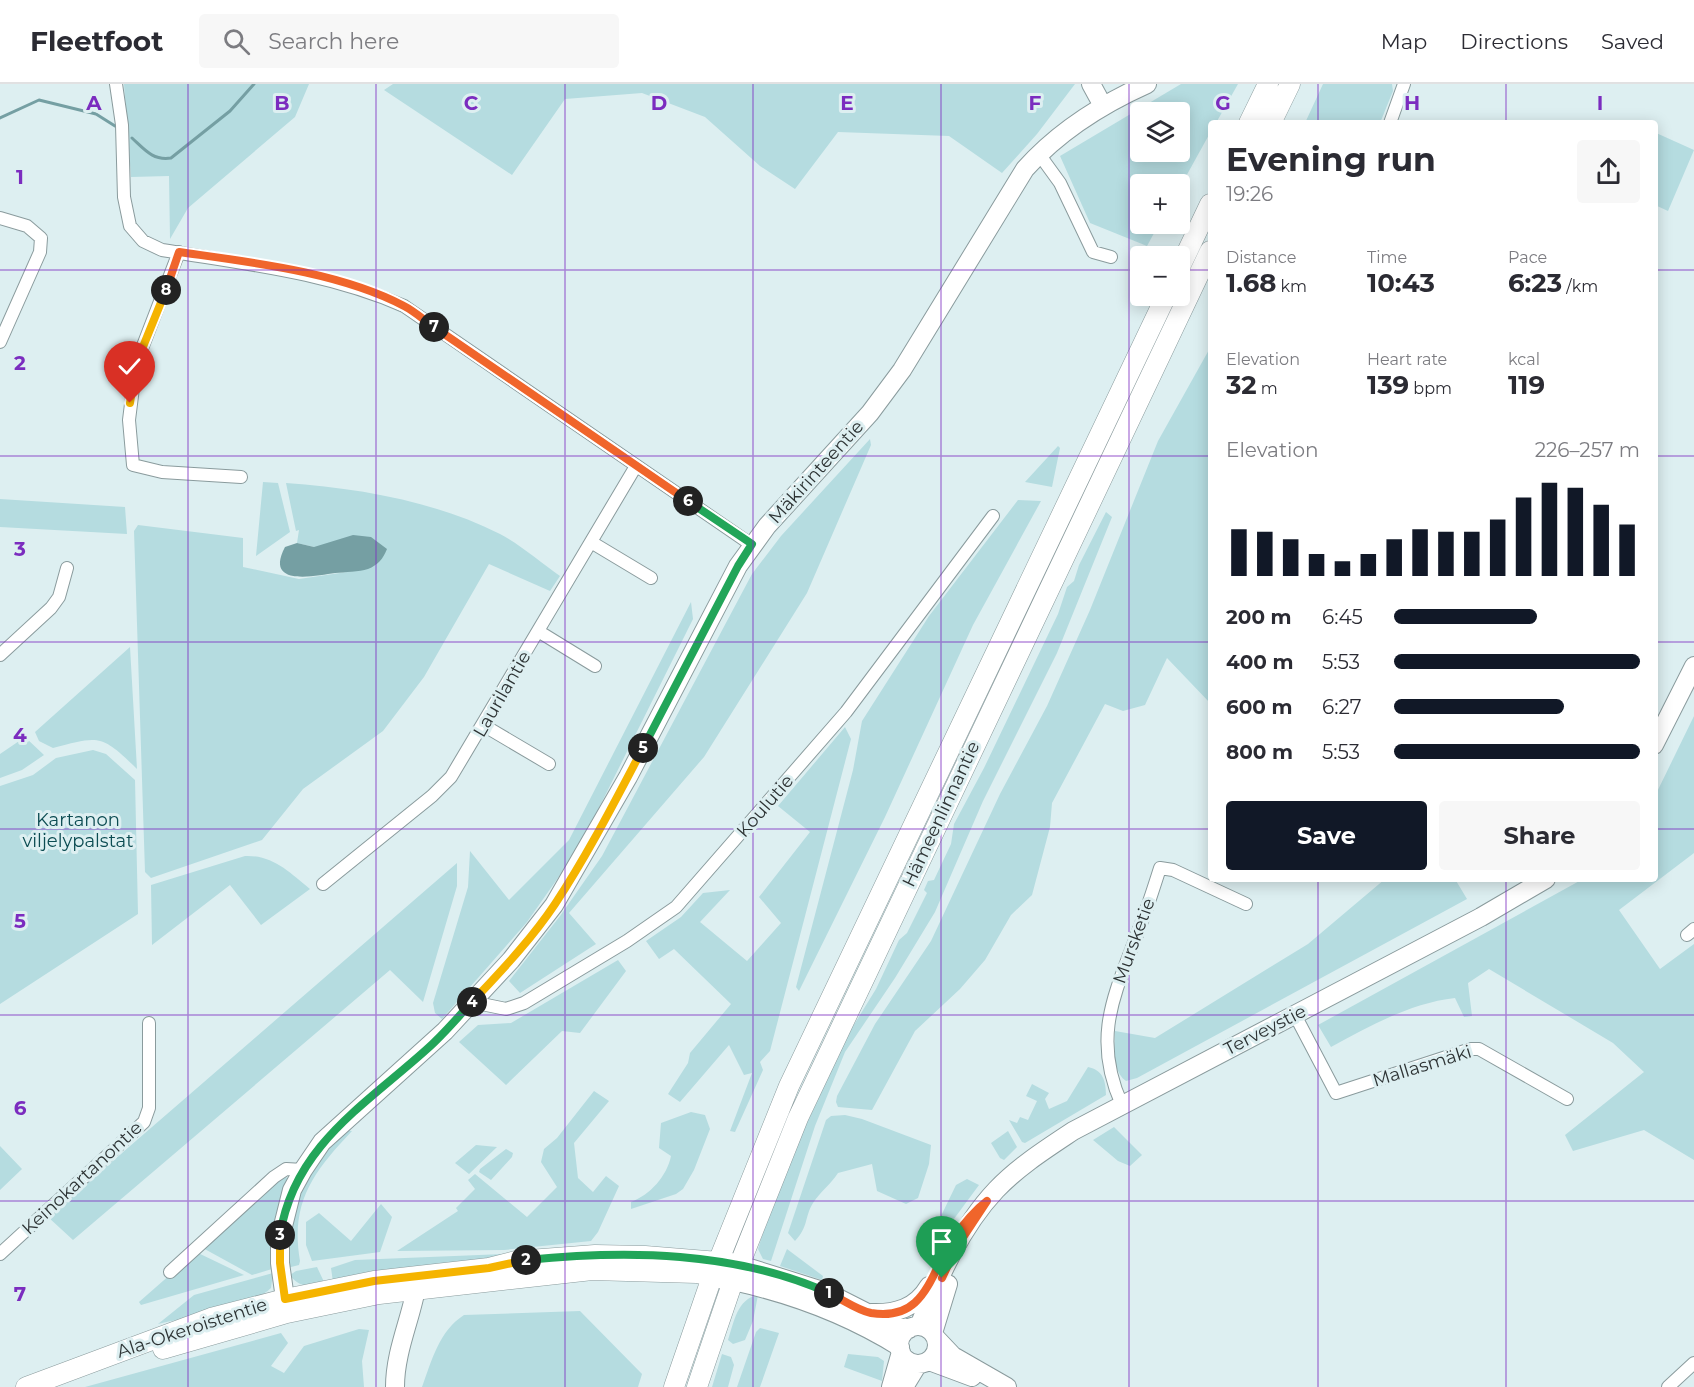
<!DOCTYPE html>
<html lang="en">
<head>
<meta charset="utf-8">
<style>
  body { margin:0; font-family:Montserrat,sans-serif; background:#f7f7f7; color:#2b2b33; height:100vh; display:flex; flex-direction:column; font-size:22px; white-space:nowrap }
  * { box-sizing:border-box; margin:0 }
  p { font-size:20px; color:#7c7c81 }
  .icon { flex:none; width:33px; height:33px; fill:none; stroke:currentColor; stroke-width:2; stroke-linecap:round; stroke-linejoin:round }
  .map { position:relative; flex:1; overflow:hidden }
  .panel { position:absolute; left:1208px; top:36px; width:450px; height:762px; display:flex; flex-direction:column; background:#fff; border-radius:6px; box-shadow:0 3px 15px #0003 }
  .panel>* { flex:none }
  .buttons { position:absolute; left:1130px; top:18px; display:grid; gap:12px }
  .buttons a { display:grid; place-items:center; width:60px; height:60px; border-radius:6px; background:#fff; box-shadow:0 3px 15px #0003; font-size:30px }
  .pin { position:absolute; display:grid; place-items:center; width:51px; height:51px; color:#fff; margin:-62px -26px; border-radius:50% 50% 50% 0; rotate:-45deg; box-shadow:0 0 6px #0007 }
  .pin .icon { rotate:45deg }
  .km { position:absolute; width:30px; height:30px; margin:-15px; border-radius:50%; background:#222; color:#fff; font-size:16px; line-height:30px; text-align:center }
  .round { display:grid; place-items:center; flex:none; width:63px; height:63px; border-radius:6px; background:#f7f7f7 }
  .overview { display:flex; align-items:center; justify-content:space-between; height:102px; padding:0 18px }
  h1 { font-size:33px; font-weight:700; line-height:45px }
  .metrics { display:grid; grid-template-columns:repeat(3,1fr); gap:9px; height:102px; padding:6px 18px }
  .metrics div { display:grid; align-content:center }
  .metrics b { font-size:26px; font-weight:700 }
  .metrics small { font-size:16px; font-weight:400 }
  .metrics p { font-size:16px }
  .chart { height:168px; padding:12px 18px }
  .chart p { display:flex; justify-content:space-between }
  .chart svg { width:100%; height:108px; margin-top:6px; stroke:#111827; stroke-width:6 }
  .cta { display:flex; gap:12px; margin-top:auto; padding:12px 18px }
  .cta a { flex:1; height:69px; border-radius:6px; background:#111827; color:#fff; font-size:24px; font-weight:700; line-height:69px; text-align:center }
  .cta a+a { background:#f7f7f7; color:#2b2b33 }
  ul { padding:0 18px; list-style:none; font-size:20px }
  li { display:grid; grid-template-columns:96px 72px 1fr; align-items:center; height:45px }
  li i { height:15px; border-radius:8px; background:#111827 }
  header { display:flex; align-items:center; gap:36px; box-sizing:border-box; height:84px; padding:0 30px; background:#fff; border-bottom:2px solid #e1e1e2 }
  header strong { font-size:28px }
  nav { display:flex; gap:33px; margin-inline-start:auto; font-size:21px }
  .search { width:420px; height:54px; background:#f7f7f7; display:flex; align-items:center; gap:15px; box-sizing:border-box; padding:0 21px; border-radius:6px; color:#7c7c81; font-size:22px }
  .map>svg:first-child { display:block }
  .green { fill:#b5dce0; fill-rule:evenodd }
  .water { fill:#759fa3 }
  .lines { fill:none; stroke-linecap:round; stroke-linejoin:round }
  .stream { stroke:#759fa3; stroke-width:3 }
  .street-casing { stroke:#8a9b9d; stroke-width:14 }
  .secondary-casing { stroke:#8a9b9d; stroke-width:20 }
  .primary-casing { stroke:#8a9b9d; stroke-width:21 }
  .street { stroke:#fff; stroke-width:12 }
  .secondary { stroke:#fff; stroke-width:18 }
  .primary { stroke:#fff; stroke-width:20 }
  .split-1-casing { stroke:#fff; stroke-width:12 }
  .split-2-casing { stroke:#fff; stroke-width:12 }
  .split-3-casing { stroke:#fff; stroke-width:12 }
  .split-4-casing { stroke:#fff; stroke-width:12 }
  .split-5-casing { stroke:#fff; stroke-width:12 }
  .split-6-casing { stroke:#fff; stroke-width:12 }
  .split-7-casing { stroke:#fff; stroke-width:12 }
  .split-8-casing { stroke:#fff; stroke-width:12 }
  .split-9-casing { stroke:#fff; stroke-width:12 }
  .split-1 { stroke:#f0652b; stroke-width:8 }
  .split-2 { stroke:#22a559; stroke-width:8 }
  .split-3 { stroke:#f5b400; stroke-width:8 }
  .split-4 { stroke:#22a559; stroke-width:8 }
  .split-5 { stroke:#f5b400; stroke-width:8 }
  .split-6 { stroke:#22a559; stroke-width:8 }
  .split-7 { stroke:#f0652b; stroke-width:8 }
  .split-8 { stroke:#f0652b; stroke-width:8 }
  .split-9 { stroke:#f5b400; stroke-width:8 }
  .grid { fill:none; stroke:#7b2cbf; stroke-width:1.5; stroke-opacity:0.55 }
  .labels { text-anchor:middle; stroke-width:6; stroke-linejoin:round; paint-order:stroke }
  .street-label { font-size:18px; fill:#2d3334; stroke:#ddeff1 }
  .park-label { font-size:18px; fill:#0c4c52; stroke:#ddeff1 }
  .grid-label { font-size:20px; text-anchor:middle; font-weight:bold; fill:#7b2cbf; stroke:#ddeff1; stroke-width:6; stroke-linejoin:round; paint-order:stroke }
</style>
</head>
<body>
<header>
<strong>Fleetfoot</strong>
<div class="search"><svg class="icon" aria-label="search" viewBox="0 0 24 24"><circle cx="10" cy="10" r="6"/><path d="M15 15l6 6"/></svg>Search here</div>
<nav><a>Map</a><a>Directions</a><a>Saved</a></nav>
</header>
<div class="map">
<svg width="1694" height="1303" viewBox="0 0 1694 1303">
  <rect width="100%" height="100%" fill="#ddeff1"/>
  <!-- green -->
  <path class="green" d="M 124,0 L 309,0 L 295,33 L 188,124 L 170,155 L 169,92 L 131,93 Z
    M 393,0 L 1075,0 L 1037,50 L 1002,89 L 949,52 L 838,48 L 795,105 L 760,82 L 705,33 L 642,9 L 565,15 L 512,91 L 384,6 Z
    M 1181,0 L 1238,0 L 1216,39 L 1210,39 L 1210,49 L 1179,105 L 1179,100 L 1140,100 L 1140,140 L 1159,140 L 1147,162 L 1090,139 L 1060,72 ZM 1140,28 L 1179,28 L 1179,68 L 1140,68 Z
    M 1323,0 L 1392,0 L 1393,7 L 1380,39 L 1305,39 Z
    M 1654,48 L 1694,66 L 1668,127 L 1655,121 Z
    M 1210,264 L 1210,619 L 1167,574 L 1145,621 L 1123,627 L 1105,620 L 1052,719 L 1050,743 L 1032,811 L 1011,831 L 985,876 L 960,905 L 915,947 L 872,1026 L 838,1023 L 836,1018 L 837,1012 L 875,940 L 931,857 L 1000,710 L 1047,622 L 1090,526 L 1158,357 Z
    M 870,355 L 871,361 L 807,509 L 704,673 L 569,829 L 596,860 L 520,909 L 509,897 L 560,832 L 602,772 L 752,490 L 781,452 Z
    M 1058,362 L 1060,364 L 1052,403 L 1025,398 Z
    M 263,398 L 278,399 L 290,448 L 256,472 Z
    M 286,399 C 357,404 435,417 500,450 C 521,461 541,479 560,492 L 550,507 L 489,480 L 424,593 L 383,647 L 303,705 L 262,756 L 151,794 L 145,788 L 134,447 L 138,441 L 243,454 L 243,483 L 299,495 L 367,485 L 314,463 L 297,459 L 299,446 L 296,447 Z
    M 0,415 L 125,423 L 127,450 L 0,443 Z
    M 1018,416 L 1041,417 L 973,541 L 885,733 L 799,907 L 796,903 L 853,686 L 862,637 L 929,532 Z
    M 1106,428 L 1112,433 L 1057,569 L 983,717 L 935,828 L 895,894 L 845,968 L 815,1042 L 771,1177 L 763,1175 L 758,1165 L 770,1126 L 792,1071 L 850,947 L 876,905 L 899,856 L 907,849 L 927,809 L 924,806 L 928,797 L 934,796 L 951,760 L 954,740 L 984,684 L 1058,530 L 1067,503 L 1074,497 L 1079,481 Z
    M 691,518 L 693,535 L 579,764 L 527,838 L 442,935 L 435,929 L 433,919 L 468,803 L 470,767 L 509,816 L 569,756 Z
    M 130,563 L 137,685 C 101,650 100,652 53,664 L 39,657 L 35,648 Z
    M 1694,632 L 1694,769 L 1619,826 L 1660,885 L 1694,860 L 1694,1076 L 1644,1046 L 1573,1067 L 1565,1051 L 1644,988 L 1613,959 L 1489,885 L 1468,899 L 1472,932 L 1464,933 L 1455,914 C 1411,919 1369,942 1331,963 L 1318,941 L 1583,795 L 1654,795 L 1655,712 Z
    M 845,643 L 851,655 L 770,967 L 760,978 L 763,986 L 735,1048 L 730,1047 L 752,989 L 744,991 L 729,961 L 680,1018 L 668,1010 L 688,979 L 690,969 L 731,920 L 674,865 L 659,875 L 646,857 L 681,833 L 703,809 L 730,806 L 700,838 L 747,877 L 781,839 L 759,813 L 810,748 L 778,722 Z
    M 25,653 L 44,671 L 22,686 L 0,694 L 0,670 Z
    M 93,666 L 106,670 L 135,696 L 138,830 L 0,920 L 0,702 L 33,691 L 56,674 Z
    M 245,772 C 273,771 289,788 310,805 L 261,841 L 230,801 L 152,861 L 151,801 Z
    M 457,779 L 457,802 L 423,918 L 390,886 L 73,1156 L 48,1133 Z
    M 1385,795 L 1455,795 L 1467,815 L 1137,994 L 1126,997 C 1111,986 1115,963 1115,947 L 1155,954 L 1308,860 Z
    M 618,876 L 626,887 L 580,949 L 562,947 L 506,1001 L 459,958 L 478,941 L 511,939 Z
    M 1088,983 C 1103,986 1106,997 1106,1011 L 1025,1059 L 1022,1058 L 1009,1036 L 1017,1039 L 1020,1033 L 1028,1036 L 1037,1017 L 1026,1012 L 1032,1000 L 1049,1009 L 1045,1015 L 1049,1025 L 1067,1017 Z
    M 594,1007 L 609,1017 L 574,1059 L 578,1094 L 593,1108 L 606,1092 L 619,1102 L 598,1148 L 591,1157 L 504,1166 L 397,1167 L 458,1127 L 456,1124 L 475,1105 L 468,1096 L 475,1090 L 527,1133 L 557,1103 L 541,1078 L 544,1065 L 557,1054 Z
    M 691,1028 L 705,1031 L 710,1045 L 694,1086 L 683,1105 L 676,1110 L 631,1125 L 631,1118 C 650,1111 667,1092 671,1072 L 659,1064 L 661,1039 Z
    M 845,1031 L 862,1035 L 931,1061 L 929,1080 L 918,1114 L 906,1120 L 877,1107 L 872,1080 L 838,1089 C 831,1100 820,1108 813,1119 C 804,1134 809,1142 795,1157 L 788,1149 L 826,1036 L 831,1032 Z
    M 1114,1043 L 1142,1071 L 1130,1082 L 1118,1077 L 1093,1056 Z
    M 345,1046 L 352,1047 C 313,1088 290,1119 300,1177 L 299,1181 L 287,1184 L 290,1128 L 318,1075 Z
    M 1008,1047 L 1017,1063 L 1004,1076 L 1000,1074 L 991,1059 Z
    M 476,1061 L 497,1063 L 469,1090 L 455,1079 Z
    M 0,1062 L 22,1085 L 0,1106 Z
    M 506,1065 L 513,1069 L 512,1073 L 491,1096 L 479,1088 L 480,1085 Z
    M 282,1092 L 288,1094 L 275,1133 L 272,1185 L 252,1191 L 201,1163 Z
    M 967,1095 L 979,1101 L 948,1143 L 941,1132 L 956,1101 Z
    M 381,1120 L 392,1133 L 380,1168 L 312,1177 L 306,1161 L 306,1138 L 319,1129 L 351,1157 Z
    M 787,1165 L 823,1192 L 822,1196 L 780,1182 Z
    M 196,1168 L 244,1191 L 141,1221 L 139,1218 Z
    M 504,1170 L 495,1175 L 333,1198 L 331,1184 L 355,1176 Z
    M 317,1183 L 325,1200 C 310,1202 300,1205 290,1191 L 296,1187 Z
    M 273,1189 L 271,1204 C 246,1227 191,1232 158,1240 L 194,1211 Z
    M 758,1211 L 753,1237 L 745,1256 L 733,1260 L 728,1256 C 734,1238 737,1215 758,1211 Z
    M 580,1227 L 642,1290 L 638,1303 L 422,1303 C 432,1276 439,1247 464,1231 Z
    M 760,1244 L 779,1249 L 760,1303 L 737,1303 L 756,1248 Z
    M 359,1245 L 369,1246 L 362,1277 L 364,1303 L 85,1303 L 281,1249 L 288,1259 L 271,1282 L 284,1289 L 304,1262 Z
    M 722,1270 L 731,1273 L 734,1281 L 728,1303 L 712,1303 Z
    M 848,1270 L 878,1273 L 884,1277 L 882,1297 L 844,1283 Z"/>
  <!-- water -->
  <path class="water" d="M 353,451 L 371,453 L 387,465 C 383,475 378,481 368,485 C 359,488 345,488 335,489 C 314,492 264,503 285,463 L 297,459 L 314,463 Z"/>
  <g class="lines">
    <!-- stream -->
    <path class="stream" d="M 0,34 L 39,16 L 96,30 L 115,42
      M 132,54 C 144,65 153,77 171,74 L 230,27 L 254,0"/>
    <!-- street casing -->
    <g class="street-casing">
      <path id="street" d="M 116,0 L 122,41 L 124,113 L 130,142 L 143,157 L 162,166 C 245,180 326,188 404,222 L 752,461
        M 1390,39 L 1404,0
        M 1039,70 L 1060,99 L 1093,168 L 1111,173
        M 0,134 L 27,142 L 41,154 L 40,168 L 0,258
        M 179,168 L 136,280 L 129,336 L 133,381 L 162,388 L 241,393
        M 591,458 L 651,494
        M 538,547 L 595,582
        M 0,571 L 51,524 L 59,513 L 67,484
        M 483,641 L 549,680
        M 323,800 L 432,712 L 451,693 L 636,382
        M 1687,851 L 1694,845
        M 472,918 L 506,925 L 524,919 L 627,857 L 676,823 L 846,628 L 993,432
        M 1295,931 L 1336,1009 L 1471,965 L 1479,965 L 1567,1015
        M 1122,1021 C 1090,950 1117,906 1141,840 C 1148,822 1154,803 1160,784 L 1173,786 L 1246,820
        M 0,1170 L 144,1038 L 149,1024 L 149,939
        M 170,1188 L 274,1093 L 286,1085 L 303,1086
        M 1668,1303 L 1694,1279"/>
    </g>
    <!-- secondary casing -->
    <g class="secondary-casing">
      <path id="secondary" d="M 1091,0 L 1103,22
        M 1654,661 L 1694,582
        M 740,1181 L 826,1208 L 891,1241 L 909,1245
        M 733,1197 C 793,1210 847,1230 900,1263
        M 287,1229 L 280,1179 L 280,1154 L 292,1106 L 303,1086 L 322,1058 L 445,947 L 511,876 L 554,821 L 628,693 L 738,482 L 767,442 L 870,329 L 902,286 L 1025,85 C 1059,47 1100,21 1147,0
        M 871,1229 C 896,1230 916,1224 929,1202
        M 919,1242 C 938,1195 961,1143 996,1106 C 1019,1082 1046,1065 1073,1047 L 1481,833 L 1546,795
        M899 1261a19 19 0 1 1 38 0a19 19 0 1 1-38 0Z
        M 933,1249 L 948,1200
        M 936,1254 L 953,1272 L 1007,1303
        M 929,1277 L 972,1293
        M 395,1303 C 395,1265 413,1231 418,1194
        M 891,1303 L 901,1268
        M 904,1303 L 918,1280"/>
    </g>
    <!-- primary casing -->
    <g class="primary-casing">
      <path id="primary" d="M 1249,39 L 1268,0
        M 1271,39 L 1290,0
        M 1179,185 L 1210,120
        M 163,1265 L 287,1229 L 379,1210 L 592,1186 L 697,1189 L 725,1195
        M 26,1303 L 211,1234 L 285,1215 L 374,1197 L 489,1184 L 516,1177 L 595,1171 L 645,1172 L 731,1179
        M 674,1303 L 712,1193 L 789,1002 L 1166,212
        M 697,1303 L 733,1197 L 798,1034 L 1210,167"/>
    </g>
    <!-- street -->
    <use href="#street" class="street"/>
    <!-- secondary -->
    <use href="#secondary" class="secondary"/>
    <!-- primary -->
    <use href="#primary" class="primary"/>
  </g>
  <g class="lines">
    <!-- split-1 casing -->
    <g class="split-1-casing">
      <path id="split-1" d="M 829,1209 C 842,1215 857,1226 871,1229 C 926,1238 930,1189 953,1155 C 962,1142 974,1127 987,1117 L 956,1164 L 942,1194"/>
    </g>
    <!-- split-2 casing -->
    <g class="split-2-casing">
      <path id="split-2" d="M 526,1176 C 627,1166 735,1167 829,1209"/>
    </g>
    <!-- split-3 casing -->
    <g class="split-3-casing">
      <path id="split-3" d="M 280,1151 L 280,1179 L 285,1215 L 374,1197 L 489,1184 L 526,1176"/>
    </g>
    <!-- split-4 casing -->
    <g class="split-4-casing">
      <path id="split-4" d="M 280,1151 C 294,1062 365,1021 427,965 C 443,951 457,934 472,918"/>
    </g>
    <!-- split-5 casing -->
    <g class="split-5-casing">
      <path id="split-5" d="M 472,918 C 501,887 531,856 555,820 C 588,770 615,717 643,664"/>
    </g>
    <!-- split-6 casing -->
    <g class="split-6-casing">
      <path id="split-6" d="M 643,664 L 738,482 L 752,460 L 688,417"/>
    </g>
    <!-- split-7 casing -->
    <g class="split-7-casing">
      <path id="split-7" d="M 434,243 L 688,417"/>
    </g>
    <!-- split-8 casing -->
    <g class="split-8-casing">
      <path id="split-8" d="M 166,206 L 179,168 C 249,178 340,188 404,222 C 414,227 424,236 434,243"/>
    </g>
    <!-- split-9 casing -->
    <g class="split-9-casing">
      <path id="split-9" d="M 130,319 L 136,280 L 166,206"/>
    </g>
    <!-- split-1 -->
    <use href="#split-1" class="split-1"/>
    <!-- split-2 -->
    <use href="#split-2" class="split-2"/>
    <!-- split-3 -->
    <use href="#split-3" class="split-3"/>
    <!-- split-4 -->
    <use href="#split-4" class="split-4"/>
    <!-- split-5 -->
    <use href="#split-5" class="split-5"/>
    <!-- split-6 -->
    <use href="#split-6" class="split-6"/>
    <!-- split-7 -->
    <use href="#split-7" class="split-7"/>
    <!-- split-8 -->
    <use href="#split-8" class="split-8"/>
    <!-- split-9 -->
    <use href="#split-9" class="split-9"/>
  </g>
  <!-- grid -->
  <path class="grid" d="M 188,0 L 188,1303M 376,0 L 376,1303M 565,0 L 565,1303M 753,0 L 753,1303M 941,0 L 941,1303M 1129,0 L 1129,1303M 1318,0 L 1318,39M 1506,0 L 1506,39M 0,186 L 1140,186M 1179,186 L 1210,186M 1654,186 L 1694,186M 0,372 L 1210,372M 1654,372 L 1694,372M 0,558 L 1210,558M 1654,558 L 1694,558M 0,745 L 1210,745M 1654,745 L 1694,745M 1318,795 L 1318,1303M 1506,795 L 1506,1303M 0,931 L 1694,931M 0,1117 L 1694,1117"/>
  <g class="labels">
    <!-- street labels -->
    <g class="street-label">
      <text transform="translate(816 388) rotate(-48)" y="6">Mäkirinteentie</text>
      <text transform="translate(502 610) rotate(-60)" y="6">Laurilantie</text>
      <text transform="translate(765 722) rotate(-49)" y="6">Koulutie</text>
      <text transform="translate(941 730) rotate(-65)" y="6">Hämeenlinnantie</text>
      <text transform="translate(1134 857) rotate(-70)" y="6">Mursketie</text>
      <text transform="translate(1265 946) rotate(-27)" y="6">Terveystie</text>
      <text transform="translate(1422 982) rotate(-17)" y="6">Mallasmäki</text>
      <text transform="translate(82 1094) rotate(-43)" y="6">Keinokartanontie</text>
      <text transform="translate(192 1244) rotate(-18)" y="6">Ala-Okeroistentie</text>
    </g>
    <!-- park labels -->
    <g class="park-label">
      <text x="78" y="742">Kartanon<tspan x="78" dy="21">viljelypalstat</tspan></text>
    </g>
  </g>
  <g class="grid-label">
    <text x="94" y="26">A</text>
    <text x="282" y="26">B</text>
    <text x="471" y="26">C</text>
    <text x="659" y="26">D</text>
    <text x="847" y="26">E</text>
    <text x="1035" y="26">F</text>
    <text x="1223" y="26">G</text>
    <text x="1412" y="26">H</text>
    <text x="1600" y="26">I</text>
    <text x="20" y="100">1</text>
    <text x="20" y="286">2</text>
    <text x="20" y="472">3</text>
    <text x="20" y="658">4</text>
    <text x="20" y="844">5</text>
    <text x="20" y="1031">6</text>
    <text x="20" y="1217">7</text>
  </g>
</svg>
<div class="buttons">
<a><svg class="icon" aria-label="layers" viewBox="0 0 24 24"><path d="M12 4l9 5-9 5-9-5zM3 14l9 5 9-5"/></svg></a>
<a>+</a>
<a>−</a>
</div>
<div class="pin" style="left:942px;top:1194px;background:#1e9e55"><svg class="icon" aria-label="arrive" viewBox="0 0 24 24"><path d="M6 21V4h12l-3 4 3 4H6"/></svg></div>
<div class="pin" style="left:130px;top:319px;background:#d93025"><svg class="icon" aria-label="check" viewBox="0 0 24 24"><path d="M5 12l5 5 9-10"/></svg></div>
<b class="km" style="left:829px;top:1209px">1</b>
<b class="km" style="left:526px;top:1176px">2</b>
<b class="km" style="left:280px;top:1151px">3</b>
<b class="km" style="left:472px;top:918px">4</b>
<b class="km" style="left:643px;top:664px">5</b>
<b class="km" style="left:688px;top:417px">6</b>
<b class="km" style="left:434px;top:243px">7</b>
<b class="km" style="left:166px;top:206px">8</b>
<section class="panel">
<div class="overview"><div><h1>Evening run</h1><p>19:26</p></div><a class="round"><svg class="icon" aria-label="share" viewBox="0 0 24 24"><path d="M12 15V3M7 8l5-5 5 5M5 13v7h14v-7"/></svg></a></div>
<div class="metrics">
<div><p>Distance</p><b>1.68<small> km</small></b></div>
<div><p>Time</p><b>10:43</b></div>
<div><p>Pace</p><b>6:23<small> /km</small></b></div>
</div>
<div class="metrics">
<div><p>Elevation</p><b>32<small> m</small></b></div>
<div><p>Heart rate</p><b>139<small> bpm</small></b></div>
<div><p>kcal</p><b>119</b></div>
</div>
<div class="chart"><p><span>Elevation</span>226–257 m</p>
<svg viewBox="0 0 160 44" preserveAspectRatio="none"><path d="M5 44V25M15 44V26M25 44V29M35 44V35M45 44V38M55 44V35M65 44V29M75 44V25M85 44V26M95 44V26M105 44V21M115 44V12M125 44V6M135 44V8M145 44V15M155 44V23"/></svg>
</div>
<ul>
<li><b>200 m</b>6:45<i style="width:58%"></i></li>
<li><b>400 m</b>5:53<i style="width:100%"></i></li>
<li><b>600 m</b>6:27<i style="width:69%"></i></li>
<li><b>800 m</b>5:53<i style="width:100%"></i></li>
</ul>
<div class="cta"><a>Save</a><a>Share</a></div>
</section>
</div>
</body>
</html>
